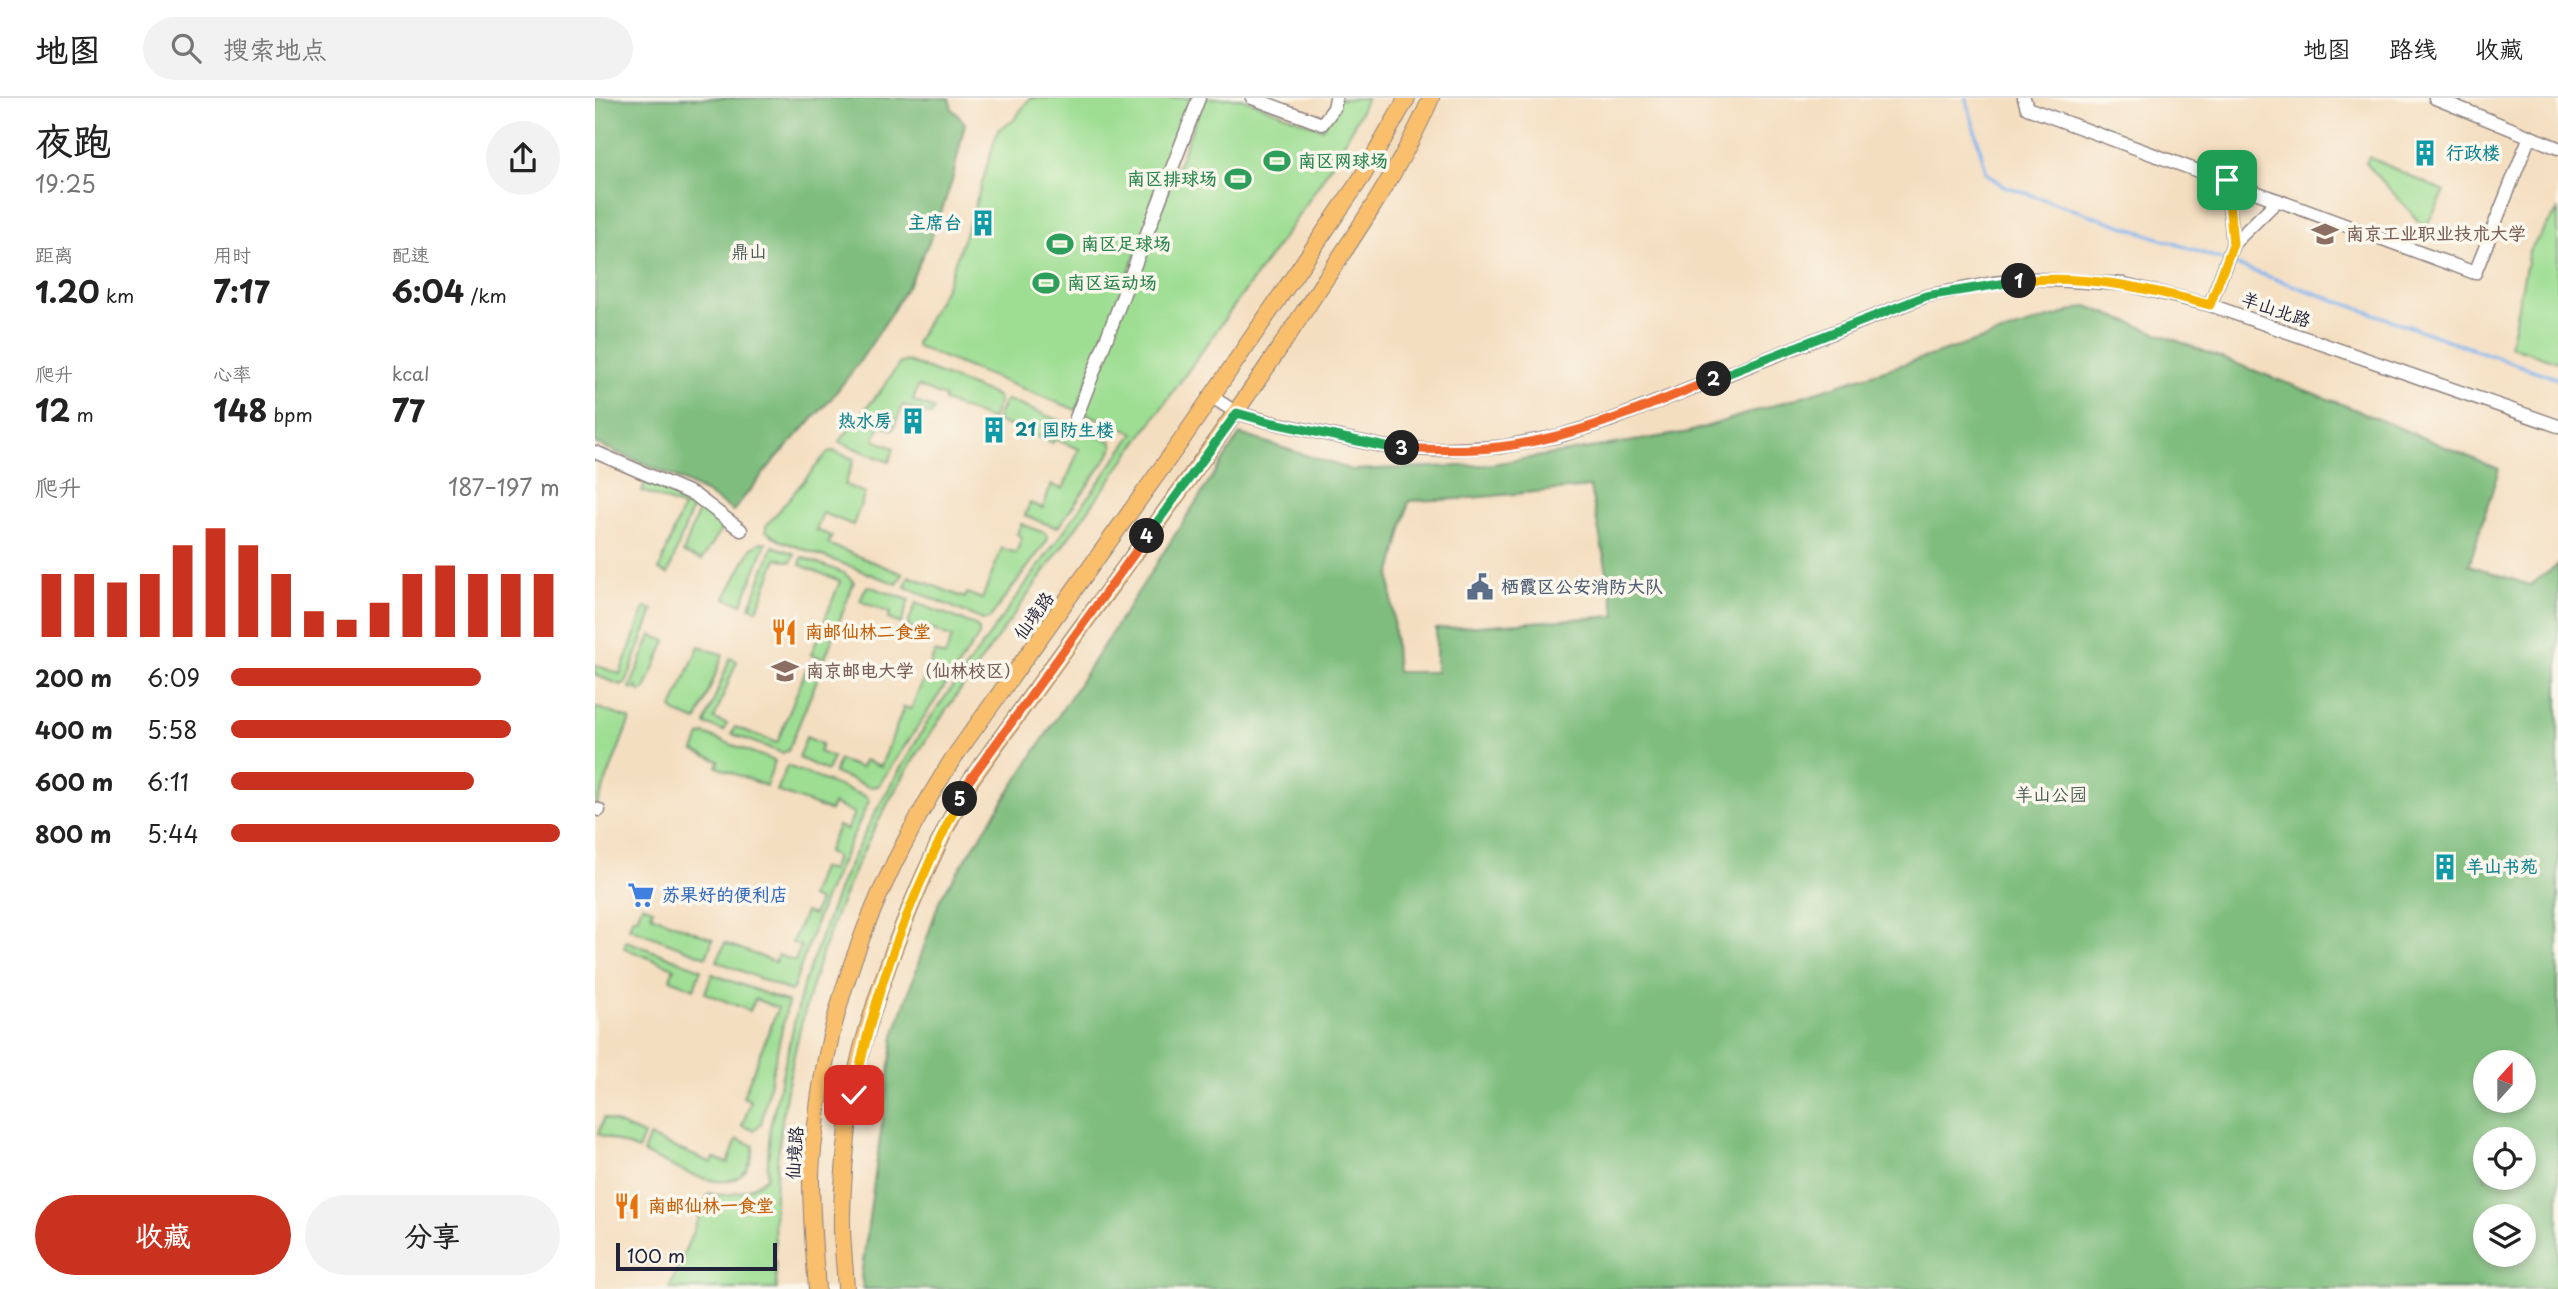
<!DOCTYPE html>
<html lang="zh">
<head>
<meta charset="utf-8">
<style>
  body { margin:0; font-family:"Playpen Sans","LXGW WenKai TC",sans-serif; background:#f2f2f2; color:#222; height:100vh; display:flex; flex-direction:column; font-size:26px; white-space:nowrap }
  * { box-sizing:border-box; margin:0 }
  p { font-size:23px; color:#767676 }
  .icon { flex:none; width:38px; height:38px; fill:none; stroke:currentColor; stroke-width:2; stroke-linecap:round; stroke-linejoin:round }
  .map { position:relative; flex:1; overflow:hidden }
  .sheet { display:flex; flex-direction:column; background:#fff; width:595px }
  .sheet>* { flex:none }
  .needle { width:46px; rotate:21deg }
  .fabs { position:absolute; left:1878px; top:952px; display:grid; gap:14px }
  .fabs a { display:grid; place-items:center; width:63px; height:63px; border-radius:50%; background:#fff; box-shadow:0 4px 10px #0003; font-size:35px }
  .scale { position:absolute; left:21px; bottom:18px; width:161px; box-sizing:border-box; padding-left:7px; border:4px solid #22223b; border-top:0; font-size:19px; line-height:24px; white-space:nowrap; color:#22223b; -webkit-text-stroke:5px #fbf7ec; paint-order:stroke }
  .pin { position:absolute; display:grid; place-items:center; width:60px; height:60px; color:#fff; margin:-30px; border-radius:14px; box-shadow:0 4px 10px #0006 }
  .km { position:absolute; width:35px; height:35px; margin:-18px; border-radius:50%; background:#222; color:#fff; font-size:19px; line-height:35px; text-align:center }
  .round { display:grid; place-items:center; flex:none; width:74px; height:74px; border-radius:37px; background:#f2f2f2 }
  .head { display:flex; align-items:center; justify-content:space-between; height:119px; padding:0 35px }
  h1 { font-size:38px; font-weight:700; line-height:52px }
  .metrics { display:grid; grid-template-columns:repeat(3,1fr); gap:10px; height:119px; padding:7px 35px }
  .metrics div { display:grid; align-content:center }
  .metrics b { font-size:30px; font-weight:700 }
  .metrics small { font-size:19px; font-weight:400 }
  .metrics p { font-size:19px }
  .chart { height:196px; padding:14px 35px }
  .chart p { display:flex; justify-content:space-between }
  .chart svg { width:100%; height:126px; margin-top:7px; stroke:#c8321e; stroke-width:6 }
  .cta { display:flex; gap:14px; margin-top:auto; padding:14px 35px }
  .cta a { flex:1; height:80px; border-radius:42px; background:#c8321e; color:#fff; font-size:28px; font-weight:700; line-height:80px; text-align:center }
  .cta a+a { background:#f2f2f2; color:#222 }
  ul { padding:0 35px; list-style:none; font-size:23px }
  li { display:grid; grid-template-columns:112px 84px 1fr; align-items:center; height:52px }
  li i { height:18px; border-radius:9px; background:#c8321e }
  header { display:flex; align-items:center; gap:42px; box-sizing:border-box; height:98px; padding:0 35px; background:#fff; border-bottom:2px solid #e0e0e0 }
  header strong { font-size:33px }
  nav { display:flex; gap:38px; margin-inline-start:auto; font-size:24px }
  .search { width:490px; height:63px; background:#f2f2f2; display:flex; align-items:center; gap:18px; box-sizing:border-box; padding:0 24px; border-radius:38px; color:#767676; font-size:26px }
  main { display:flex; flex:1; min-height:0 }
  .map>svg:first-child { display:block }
  .green { fill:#9ede93; stroke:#608067; stroke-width:2 }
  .forest { fill:#7ebd7d; stroke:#50705c; stroke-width:2; fill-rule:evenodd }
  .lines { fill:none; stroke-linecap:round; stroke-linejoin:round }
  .stream { stroke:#7fb2ec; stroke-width:3.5 }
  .minor-casing { stroke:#8b807e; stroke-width:15 }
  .major-casing { stroke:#8b807e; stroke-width:18 }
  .minor { stroke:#fff; stroke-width:12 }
  .major { stroke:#f9bf6d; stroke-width:16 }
  .split-1-casing { stroke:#fff; stroke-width:14 }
  .split-2-casing { stroke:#fff; stroke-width:14 }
  .split-3-casing { stroke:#fff; stroke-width:14 }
  .split-4-casing { stroke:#fff; stroke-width:14 }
  .split-5-casing { stroke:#fff; stroke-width:14 }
  .split-6-casing { stroke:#fff; stroke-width:14 }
  .split-1 { stroke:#f5b400; stroke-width:9 }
  .split-2 { stroke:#22a559; stroke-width:9 }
  .split-3 { stroke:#f0652b; stroke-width:9 }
  .split-4 { stroke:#22a559; stroke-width:9 }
  .split-5 { stroke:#f0652b; stroke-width:9 }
  .split-6 { stroke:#f5b400; stroke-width:9 }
  .labels { text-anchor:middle; stroke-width:7; stroke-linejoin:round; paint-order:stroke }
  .culture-label { font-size:18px; font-weight:bold; fill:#0d838f; stroke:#fbf7ec; text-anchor:start }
  .leisure-label { font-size:18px; font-weight:bold; fill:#27864d; stroke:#fbf7ec; text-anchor:start }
  .education-label { font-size:18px; font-weight:bold; fill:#785e54; stroke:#fbf7ec; text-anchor:start }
  .park-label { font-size:18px; fill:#475a55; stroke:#fbf7ec }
  .street-label { font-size:18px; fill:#22223b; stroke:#fbf7ec }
  .service-label { font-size:18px; font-weight:bold; fill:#4e5e75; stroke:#fbf7ec; text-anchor:start }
  .food-label { font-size:18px; font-weight:bold; fill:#c56008; stroke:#fbf7ec; text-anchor:start }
  .shop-label { font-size:18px; font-weight:bold; fill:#366cbe; stroke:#fbf7ec; text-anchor:start }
</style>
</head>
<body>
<header>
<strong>地图</strong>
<div class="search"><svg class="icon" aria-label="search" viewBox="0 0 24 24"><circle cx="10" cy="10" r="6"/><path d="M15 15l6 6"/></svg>搜索地点</div>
<nav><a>地图</a><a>路线</a><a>收藏</a></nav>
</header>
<main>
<section class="sheet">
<div class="head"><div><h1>夜跑</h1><p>19:25</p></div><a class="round"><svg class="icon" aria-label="share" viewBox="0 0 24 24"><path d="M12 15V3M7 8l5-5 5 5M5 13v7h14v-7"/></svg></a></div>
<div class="metrics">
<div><p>距离</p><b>1.20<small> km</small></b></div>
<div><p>用时</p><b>7:17</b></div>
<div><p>配速</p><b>6:04<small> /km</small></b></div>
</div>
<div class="metrics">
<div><p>爬升</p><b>12<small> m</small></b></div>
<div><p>心率</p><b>148<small> bpm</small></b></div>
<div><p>kcal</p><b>77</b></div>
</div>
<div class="chart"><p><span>爬升</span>187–197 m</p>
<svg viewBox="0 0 160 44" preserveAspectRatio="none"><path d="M5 44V22M15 44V22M25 44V25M35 44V22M45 44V12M55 44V6M65 44V12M75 44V22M85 44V35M95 44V38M105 44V32M115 44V22M125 44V19M135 44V22M145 44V22M155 44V22"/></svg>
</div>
<ul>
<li><b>200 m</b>6:09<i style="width:76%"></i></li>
<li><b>400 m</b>5:58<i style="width:85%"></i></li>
<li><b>600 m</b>6:11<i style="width:74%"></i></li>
<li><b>800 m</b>5:44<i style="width:100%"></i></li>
</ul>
<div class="cta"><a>收藏</a><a>分享</a></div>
</section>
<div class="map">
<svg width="1963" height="1191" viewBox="0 0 1963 1191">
  <rect width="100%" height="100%" fill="#fbf7ec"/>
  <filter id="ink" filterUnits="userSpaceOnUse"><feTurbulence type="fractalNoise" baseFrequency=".0143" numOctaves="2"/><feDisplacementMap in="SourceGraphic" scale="14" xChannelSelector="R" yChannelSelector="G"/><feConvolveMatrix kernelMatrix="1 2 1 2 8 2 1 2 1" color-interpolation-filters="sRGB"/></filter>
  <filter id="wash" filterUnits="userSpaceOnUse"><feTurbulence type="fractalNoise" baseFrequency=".00686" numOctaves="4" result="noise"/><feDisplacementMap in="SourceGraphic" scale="28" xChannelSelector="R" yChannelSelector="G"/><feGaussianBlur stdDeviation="1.57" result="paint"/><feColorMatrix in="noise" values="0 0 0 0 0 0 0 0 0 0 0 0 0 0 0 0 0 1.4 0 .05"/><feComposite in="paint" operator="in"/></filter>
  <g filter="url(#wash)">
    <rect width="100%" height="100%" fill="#f4dec0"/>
    <!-- green -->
    <path class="green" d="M 435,0 L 600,0 L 481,312 L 322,249 L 321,245 L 352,186 L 378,114 L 403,32 L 418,23 Z
      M 609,0 L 647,0 L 727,31 L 744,1 L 772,0 C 734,82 676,156 624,229 C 556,326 486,421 418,518 C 375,578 329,640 293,705 C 215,847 167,1029 182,1191 L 74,1191 L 114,1095 C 133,1101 158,1092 172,1079 L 175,1029 L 208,888 L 247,782 L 278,718 L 333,623 L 539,335 L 487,314 Z
      M 1774,59 L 1850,94 L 1830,130 L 1771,65 Z
      M 1963,112 L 1963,264 L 1915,248 L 1934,153 Z
      M 312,263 L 402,298 L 404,303 L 397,322 L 349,303 L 350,299 L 323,288 L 318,303 L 339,311 L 336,317 L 308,307 L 298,332 L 285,327 L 279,342 L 299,350 L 294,364 L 244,344 L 287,291 L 304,266 Z
      M 412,302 L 516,343 L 518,348 L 516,354 L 464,428 L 460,429 L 430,418 L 435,405 L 448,410 L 456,387 L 468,391 L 484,351 L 459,341 L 458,345 L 401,323 L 409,304 Z
      M 238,353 L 259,361 L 250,387 L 270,395 L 258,427 L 228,415 L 221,432 L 237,438 L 233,446 L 308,476 L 302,486 L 184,442 L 171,433 L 171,428 L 233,354 Z
      M 51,383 L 99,405 L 73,476 L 64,472 L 88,409 L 47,393 Z
      M 105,409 L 128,429 L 107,462 L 88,455 Z
      M 426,426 L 450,435 L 453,439 L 452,443 L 394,521 L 388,522 L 310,489 L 314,478 L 370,500 L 372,495 L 387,501 L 407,450 L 421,455 L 427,439 L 422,436 Z
      M 166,444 L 171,445 L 147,506 L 130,500 L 156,451 Z
      M 178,448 L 200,456 L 196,464 L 182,460 L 162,512 L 155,509 Z
      M 207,459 L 249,475 L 259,484 L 230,560 L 216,557 L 245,483 L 205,467 Z
      M 273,488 L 314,502 L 306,526 L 293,521 L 295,515 L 265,503 L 270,491 Z
      M 321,505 L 380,527 L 384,532 L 384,537 L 283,688 L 274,689 L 239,675 L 244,662 L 266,670 L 269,662 L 286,668 L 309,609 L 316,611 L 340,554 L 350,558 L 357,540 L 329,528 L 326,534 L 312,528 Z
      M 50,509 L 58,512 L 31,585 L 26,587 L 0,577 L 0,567 L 25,576 Z
      M 56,537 L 71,543 L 50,591 L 45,594 L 41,588 L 39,592 L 35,590 Z
      M 104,548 L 128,557 L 102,623 L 81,615 L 77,610 Z
      M 135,560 L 142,563 L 119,621 L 132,626 L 129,633 L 110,626 Z
      M 214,564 L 226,569 L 226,572 L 193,653 L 187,655 L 137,636 L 140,629 L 182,645 Z
      M 0,609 L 35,621 L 0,712 Z
      M 109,636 L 180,663 L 171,688 L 122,669 L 124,663 L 99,653 L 105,638 Z
      M 211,639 L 227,646 L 224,654 L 238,659 L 232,673 L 204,660 Z
      M 192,668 L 272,699 L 274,703 L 229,801 L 198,891 L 195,893 L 122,863 L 130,845 L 180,864 L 183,857 L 200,863 L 206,848 L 197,845 L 210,814 L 218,817 L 224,803 L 215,799 L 226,770 L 236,773 L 241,759 L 232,755 L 243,728 L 252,732 L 259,715 L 238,706 L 235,713 L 182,693 Z
      M 47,807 L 58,811 L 56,817 L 118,841 L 111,859 L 34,830 L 38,819 L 42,820 Z
      M 31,843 L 106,871 L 99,891 L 75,881 L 79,870 L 29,850 Z
      M 117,876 L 193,904 L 166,1026 L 159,1032 L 147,1028 L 156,1003 L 148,999 L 183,910 L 160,901 L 155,913 L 110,895 Z
      M 9,1020 L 49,1037 L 43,1052 L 3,1036 Z
      M 54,1039 L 117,1065 L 119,1060 L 133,1065 L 142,1041 L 159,1048 C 152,1114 84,1070 48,1055 Z"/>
    <!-- forest -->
    <path class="forest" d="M 0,0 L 354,0 L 357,11 L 370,25 L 357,83 L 341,129 L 317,180 L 294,219 L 263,266 L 235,302 L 177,365 L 138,413 L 110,394 L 78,378 L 0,345 Z
      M 1492,208 L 1754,309 L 1904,371 L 1874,467 L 1935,487 L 1963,467 L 1963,1191 L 269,1191 L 266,1179 L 299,938 L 345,801 L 645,336 L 757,372 L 891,367 L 1094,334 ZM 995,389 L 1021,518 L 841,531 L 841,574 L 802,574 L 795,479 L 814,403 L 864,401 ZM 1890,964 L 1928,964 L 1928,1003 L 1890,1003 ZM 1890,1041 L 1928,1041 L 1928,1080 L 1890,1080 ZM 1890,1118 L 1928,1118 L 1928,1157 L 1890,1157 Z"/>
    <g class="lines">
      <!-- stream -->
      <path class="stream" d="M 1371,0 L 1392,76 L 1407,87 L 1628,162
        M 1635,165 L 1963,281"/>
    </g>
  </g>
  <g filter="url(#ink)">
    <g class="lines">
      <!-- minor casing -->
      <g class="minor-casing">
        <path id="minor" d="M 657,0 L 727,26 L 739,10 L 741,0
          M 1429,0 L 1432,10 L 1880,175 L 1935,38
          M 1840,0 L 1963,50
          M 1632,82 L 1638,146
          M 1615,207 L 1638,146 L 1683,102
          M 617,299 L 642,315 L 675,324 L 791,349 L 839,352 L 906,349 L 964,338 L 1016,322 L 1331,198 L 1398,185 L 1440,181 L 1529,186 L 1615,207 L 1963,328
          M 481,320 L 604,0
          M 0,354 L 100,397 L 146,432
          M 0,711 L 4,712"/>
      </g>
      <!-- major casing -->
      <g class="major-casing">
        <path id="major" d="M 222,1191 C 219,1154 216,1117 216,1080 C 216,1062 219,1044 221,1027 C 234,895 287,773 357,662 L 586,343 L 767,79 L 812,0
          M 251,1191 C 250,1167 246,1141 247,1117 C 248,1066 255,992 269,943 C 294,853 331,766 375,683 C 485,528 601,377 706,218 C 752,148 803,77 836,0"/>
      </g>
      <!-- minor -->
      <use href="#minor" class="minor"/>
      <!-- major -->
      <use href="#major" class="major"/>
    </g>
  </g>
  <g class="lines" filter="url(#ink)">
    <!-- split-1 casing -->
    <g class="split-1-casing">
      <path id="split-1" d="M 1424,183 C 1489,176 1553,190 1615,207 L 1638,146 L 1632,82"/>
    </g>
    <!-- split-2 casing -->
    <g class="split-2-casing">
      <path id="split-2" d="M 1119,281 L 1331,198 L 1424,183"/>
    </g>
    <!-- split-3 casing -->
    <g class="split-3-casing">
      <path id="split-3" d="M 807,350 C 840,352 872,353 904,349 C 979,340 1049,310 1119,281"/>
    </g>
    <!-- split-4 casing -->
    <g class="split-4-casing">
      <path id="split-4" d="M 552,438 L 642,315 L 674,324 L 791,349 L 807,350"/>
    </g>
    <!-- split-5 casing -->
    <g class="split-5-casing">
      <path id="split-5" d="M 365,701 L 374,683 L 552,438"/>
    </g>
    <!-- split-6 casing -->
    <g class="split-6-casing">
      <path id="split-6" d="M 259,997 C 278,893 317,795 365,701"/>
    </g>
    <!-- split-1 -->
    <use href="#split-1" class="split-1"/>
    <!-- split-2 -->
    <use href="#split-2" class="split-2"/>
    <!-- split-3 -->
    <use href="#split-3" class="split-3"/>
    <!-- split-4 -->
    <use href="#split-4" class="split-4"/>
    <!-- split-5 -->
    <use href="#split-5" class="split-5"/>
    <!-- split-6 -->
    <use href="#split-6" class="split-6"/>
  </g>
  <!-- icons -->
  <defs>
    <g id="building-bare" transform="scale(2.1)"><path d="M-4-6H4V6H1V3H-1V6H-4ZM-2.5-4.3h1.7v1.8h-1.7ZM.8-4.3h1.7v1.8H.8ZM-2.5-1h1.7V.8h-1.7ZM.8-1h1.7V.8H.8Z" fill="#0f9aa8" stroke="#fbf7ec" stroke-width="2.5" paint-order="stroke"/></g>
    <g id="stadium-bare" transform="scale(2.1)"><path d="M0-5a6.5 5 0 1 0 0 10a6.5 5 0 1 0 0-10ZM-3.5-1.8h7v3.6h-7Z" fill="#2e9e5b" stroke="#fbf7ec" stroke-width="2.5" paint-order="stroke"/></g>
    <g id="university-bare" transform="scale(2.1)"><path d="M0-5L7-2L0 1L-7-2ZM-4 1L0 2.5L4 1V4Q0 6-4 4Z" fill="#8d6e63" stroke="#fbf7ec" stroke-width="2.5" paint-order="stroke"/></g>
    <g id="civic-bare" transform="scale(2.1)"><path d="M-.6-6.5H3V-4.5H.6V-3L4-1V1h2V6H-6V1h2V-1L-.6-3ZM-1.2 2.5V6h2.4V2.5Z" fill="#5c6f8a" stroke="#fbf7ec" stroke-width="2.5" paint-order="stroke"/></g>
    <g id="restaurant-bare" transform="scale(2.1)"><path d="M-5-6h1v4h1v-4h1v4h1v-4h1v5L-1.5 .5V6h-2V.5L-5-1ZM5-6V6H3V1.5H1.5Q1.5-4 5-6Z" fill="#e8710a" stroke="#fbf7ec" stroke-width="2.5" paint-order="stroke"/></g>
    <g id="supermarket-bare" transform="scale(2.1)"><path d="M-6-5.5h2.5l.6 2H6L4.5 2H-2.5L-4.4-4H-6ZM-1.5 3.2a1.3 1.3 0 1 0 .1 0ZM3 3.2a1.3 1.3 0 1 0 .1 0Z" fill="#3f7fe0" stroke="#fbf7ec" stroke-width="2.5" paint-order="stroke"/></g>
  </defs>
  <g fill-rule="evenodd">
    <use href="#building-bare" x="1830" y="55"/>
    <use href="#stadium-bare" x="682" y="63"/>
    <use href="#stadium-bare" x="643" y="81"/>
    <use href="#building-bare" x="388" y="125"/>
    <use href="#university-bare" x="1730" y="136"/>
    <use href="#stadium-bare" x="465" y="146"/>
    <use href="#stadium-bare" x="451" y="185"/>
    <use href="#building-bare" x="318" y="323"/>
    <use href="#building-bare" x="399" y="332"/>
    <use href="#civic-bare" x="885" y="489"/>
    <use href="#restaurant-bare" x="189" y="534"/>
    <use href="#university-bare" x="190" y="573"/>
    <use href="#building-bare" x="1850" y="769"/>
    <use href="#supermarket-bare" x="46" y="797"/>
    <use href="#restaurant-bare" x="32" y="1108"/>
  </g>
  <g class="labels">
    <!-- culture labels -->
    <g class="culture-label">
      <text x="1851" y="61">行政楼</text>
      <text x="367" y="131" text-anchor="end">主席台</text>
      <text x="297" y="329" text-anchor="end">热水房</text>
      <text x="420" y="338">21 国防生楼</text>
      <text x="1871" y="775">羊山书苑</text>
    </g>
    <!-- leisure labels -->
    <g class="leisure-label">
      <text x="703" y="69">南区网球场</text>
      <text x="622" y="87" text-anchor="end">南区排球场</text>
      <text x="486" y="152">南区足球场</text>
      <text x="472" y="191">南区运动场</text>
    </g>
    <!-- education labels -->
    <g class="education-label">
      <text x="1751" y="142">南京工业职业技术大学</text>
      <text x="211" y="579">南京邮电大学（仙林校区）</text>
    </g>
    <!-- park labels -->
    <g class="park-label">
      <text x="154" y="160">鼎山</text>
      <text x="1456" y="703">羊山公园</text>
    </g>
    <!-- street labels -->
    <g class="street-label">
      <text transform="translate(1681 212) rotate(19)" y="6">羊山北路</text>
      <text transform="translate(439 518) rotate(-54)" y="6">仙境路</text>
      <text transform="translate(200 1055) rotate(-86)" y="6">仙境路</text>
    </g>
    <!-- service labels -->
    <g class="service-label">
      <text x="906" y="495">栖霞区公安消防大队</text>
    </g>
    <!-- food labels -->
    <g class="food-label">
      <text x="210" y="540">南邮仙林二食堂</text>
      <text x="53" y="1114">南邮仙林一食堂</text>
    </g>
    <!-- shop labels -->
    <g class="shop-label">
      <text x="67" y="803">苏果好的便利店</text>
    </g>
  </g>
</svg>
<div class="fabs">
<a><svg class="needle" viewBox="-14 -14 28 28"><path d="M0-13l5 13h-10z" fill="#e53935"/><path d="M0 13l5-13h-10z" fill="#767676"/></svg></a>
<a><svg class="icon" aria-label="locate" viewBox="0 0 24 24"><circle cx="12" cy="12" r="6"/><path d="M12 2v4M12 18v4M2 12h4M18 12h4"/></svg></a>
<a><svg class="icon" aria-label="layers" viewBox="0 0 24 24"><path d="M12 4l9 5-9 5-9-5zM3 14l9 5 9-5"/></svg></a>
</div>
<div class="scale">100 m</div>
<div class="pin" style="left:1632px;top:82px;background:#1e9e55"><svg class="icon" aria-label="arrive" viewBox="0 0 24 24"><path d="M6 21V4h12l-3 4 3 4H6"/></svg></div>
<div class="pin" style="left:259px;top:997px;background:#d93025"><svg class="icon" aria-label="check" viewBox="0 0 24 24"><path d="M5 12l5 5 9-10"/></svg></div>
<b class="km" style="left:1424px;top:183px">1</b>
<b class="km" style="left:1119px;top:281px">2</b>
<b class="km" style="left:807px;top:350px">3</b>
<b class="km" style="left:552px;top:438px">4</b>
<b class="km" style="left:365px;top:701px">5</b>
</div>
</main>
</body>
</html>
